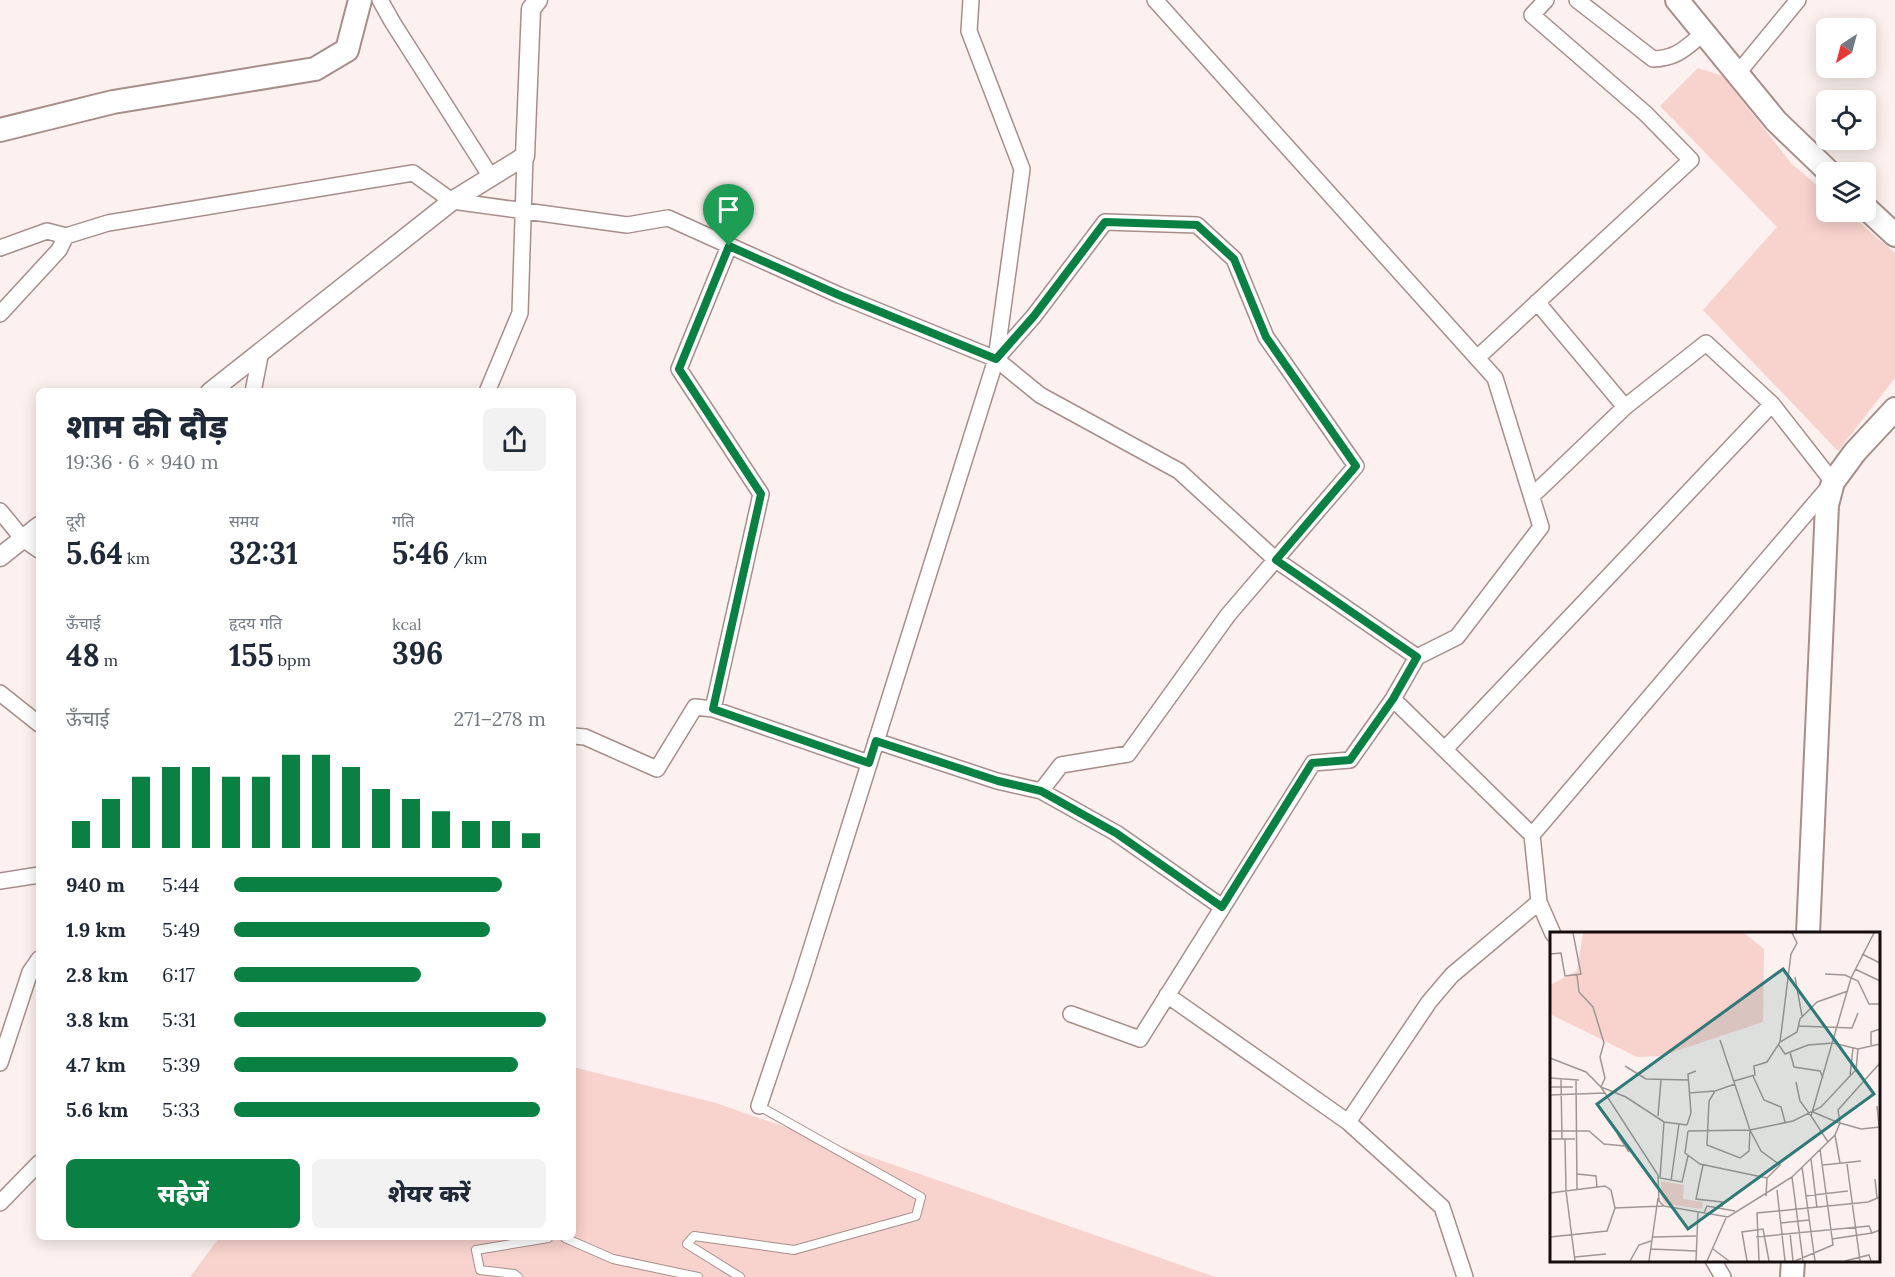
<!DOCTYPE html>
<html lang="hi">
<head>
<meta charset="utf-8">
<style>
  body { margin:0; font-family:Lora,"Noto Sans Devanagari",serif; background:#f2f2f3; color:#1f2937; height:100vh; display:flex; flex-direction:column; font-size:22px; white-space:nowrap }
  * { box-sizing:border-box; margin:0 }
  p { font-size:20px; color:#747a83 }
  .icon { flex:none; width:33px; height:33px; fill:none; stroke:currentColor; stroke-width:2; stroke-linecap:round; stroke-linejoin:round }
  .map { position:relative; flex:1; overflow:hidden }
  .drawer { position:absolute; left:36px; top:388px; width:540px; height:852px; display:flex; flex-direction:column; background:#fff; border-radius:9px; box-shadow:0 3px 15px #0003 }
  .drawer>* { flex:none }
  .needle { width:39px; rotate:216deg }
  .tools { position:absolute; left:1816px; top:18px; display:grid; gap:12px }
  .tools a { display:grid; place-items:center; width:60px; height:60px; border-radius:9px; background:#fff; box-shadow:0 3px 15px #0003; font-size:30px }
  .pin { position:absolute; display:grid; place-items:center; width:51px; height:51px; color:#fff; margin:-62px -26px; border-radius:50% 50% 50% 0; rotate:-45deg; box-shadow:0 0 6px #0007 }
  .pin .icon { rotate:45deg }
  .round { display:grid; place-items:center; flex:none; width:63px; height:63px; border-radius:9px; background:#f2f2f3 }
  .summary { display:flex; align-items:center; justify-content:space-between; height:102px; padding:0 30px }
  h1 { font-size:33px; font-weight:800; line-height:45px }
  .metrics { display:grid; grid-template-columns:repeat(3,1fr); gap:9px; height:102px; padding:6px 30px }
  .metrics div { display:grid; align-content:center }
  .metrics b { font-size:30px; font-weight:800 }
  .metrics small { font-size:16px; font-weight:400 }
  .metrics p { font-size:16px }
  .chart { height:168px; padding:12px 30px }
  .chart p { display:flex; justify-content:space-between }
  .chart svg { width:100%; height:108px; margin-top:6px; stroke:#0b8043; stroke-width:6 }
  .cta { display:flex; gap:12px; margin-top:auto; padding:12px 30px }
  .cta a { flex:1; height:69px; border-radius:9px; background:#0b8043; color:#fff; font-size:24px; font-weight:800; line-height:69px; text-align:center }
  .cta a+a { background:#f2f2f3; color:#1f2937 }
  ul { padding:0 30px; list-style:none; font-size:20px }
  li { display:grid; grid-template-columns:96px 72px 1fr; align-items:center; height:45px }
  li i { height:15px; border-radius:8px; background:#0b8043 }
  .map>svg:first-child { display:block }
  .green { fill:#f8d2cd }
  .lines { fill:none; stroke-linecap:round; stroke-linejoin:round }
  .service-casing { stroke:#a78e8a; stroke-width:10 }
  .minor-casing { stroke:#a78e8a; stroke-width:18 }
  .tertiary-casing { stroke:#a78e8a; stroke-width:21 }
  .primary-casing { stroke:#a78e8a; stroke-width:26 }
  .service { stroke:#fff; stroke-width:8 }
  .minor { stroke:#fff; stroke-width:15 }
  .tertiary { stroke:#fff; stroke-width:18 }
  .primary { stroke:#fff; stroke-width:22 }
  .route-casing { stroke:#fff; stroke-width:12 }
  .route { stroke:#0b8043; stroke-width:8 }
  .inset-road { fill:none; stroke:#a09694; stroke-width:1.5 }
  .view { fill:#2f7979; fill-opacity:0.15; stroke:#2f7979; stroke-width:3 }
  .inset-edge { fill:none; stroke:#160d0c; stroke-width:3 }
</style>
</head>
<body>
<div class="map">
<svg width="1895" height="1277" viewBox="0 0 1895 1277">
  <rect width="100%" height="100%" fill="#fcf1ef"/>
  <!-- green -->
  <path class="green" d="M 1698,68 L 1723,76 L 1791,163 L 1827,194 L 1827,212 L 1847,212 L 1895,253 L 1895,378 L 1838,451 L 1703,310 L 1777,227 L 1660,106 Z
    M 573,1067 L 716,1103 L 1215,1277 L 190,1277 L 219,1238 L 573,1238 Z"/>
  <g class="lines">
    <!-- service casing -->
    <g class="service-casing">
      <path id="service" d="M 565,1238 L 613,1259 L 698,1277
        M 518,1277 L 514,1274 L 480,1270 L 476,1250 L 548,1238
        M 740,1277 L 687,1244 L 694,1236 L 794,1250 L 916,1216 L 921,1197 L 759,1106"/>
    </g>
    <!-- minor casing -->
    <g class="minor-casing">
      <path id="minor" d="M 380,0 L 393,23 L 491,177
        M 1577,0 L 1653,59 C 1678,58 1685,48 1704,33
        M 1738,73 L 1798,0
        M 66,236 L 108,223 L 413,173 L 452,201 L 627,225 L 668,218 L 839,295 L 996,359 L 1040,395 L 1179,471 L 1276,560 L 1417,657
        M 0,248 L 47,231 L 66,236 L 59,250 L 0,314
        M 1537,302 L 1625,407
        M 1477,358 L 1691,160 L 1646,114 L 1532,15 L 1546,0
        M 253,392 L 261,351
        M 487,392 L 520,313 L 525,156
        M 1532,496 L 1625,407 L 1706,343 L 1772,404 L 1833,482 L 1532,835
        M 0,511 L 23,539 L 39,550
        M 0,693 L 39,724
        M 1393,699 L 1532,835 L 1539,902 L 1553,934
        M 713,709 L 761,494 L 679,369 L 729,246
        M 573,736 L 585,737 L 657,769 L 695,707 L 713,709 L 869,763
        M 876,741 L 997,781 L 1041,791 L 1061,765 L 1128,754 L 1228,615 L 1356,466 L 1266,337 L 1234,259 L 1197,225 L 1105,222 L 1034,316 L 996,359
        M 1445,749 L 1772,404
        M 1041,791 L 1116,833 L 1222,907
        M 0,881 L 39,875
        M 1167,995 L 1348,1122 L 1442,1207 L 1465,1277
        M 1071,1014 L 1140,1039 L 1313,763 L 1350,760 L 1393,699 L 1417,657 L 1457,637 L 1541,527 L 1495,378 L 1155,0
        M 0,1063 L 30,972 L 39,959
        M 759,1106 L 801,981 L 996,359 L 1022,169 L 969,31 L 971,0
        M 1348,1122 L 1429,1002 L 1452,975 L 1539,902
        M 0,1203 L 39,1163
        M 1713,1260 L 1723,1277"/>
    </g>
    <!-- tertiary casing -->
    <g class="tertiary-casing">
      <path id="tertiary" d="M 210,392 L 452,201 L 525,156 L 531,9 L 538,0
        M 0,557 L 39,526"/>
    </g>
    <!-- primary casing -->
    <g class="primary-casing">
      <path id="primary" d="M 1677,0 L 1776,121 L 1829,172
        M 0,130 L 113,102 L 315,69 L 347,50 L 360,0
        M 1866,208 L 1895,235
        M 1808,934 L 1827,505 L 1833,482 L 1855,452 L 1895,409
        M 1792,1277 L 1793,1260"/>
    </g>
    <!-- service -->
    <use href="#service" class="service"/>
    <!-- minor -->
    <use href="#minor" class="minor"/>
    <!-- tertiary -->
    <use href="#tertiary" class="tertiary"/>
    <!-- primary -->
    <use href="#primary" class="primary"/>
  </g>
  <g class="lines">
    <!-- route casing -->
    <g class="route-casing">
      <path id="route" d="M 1105,222 L 1197,225 L 1234,259 L 1266,337 L 1356,466 L 1276,560 L 1417,657 L 1393,699 L 1350,760 L 1312,763 L 1222,907 L 1116,833 L 1041,791 L 998,781 L 876,741 L 869,763 L 713,709 L 761,494 L 679,369 L 729,246 L 839,295 L 996,359 L 1034,316 Z"/>
    </g>
    <!-- route -->
    <use href="#route" class="route"/>
  </g>
  <!-- overview -->
  <g transform="translate(1550 932)">
    <rect width="330" height="330" fill="#fcf1ef"/>
    <path d="M 33,1 L 194,1 L 214,17 L 213,90 L 111,124 L 87,125 L 0,82 L 0,53 L 27,39 ZM 111,249 L 134,253 L 133,267 L 153,270 L 152,277 L 115,272 L 111,266 Z" fill="#f8d2cd"/>
    <path class="inset-road" d="M 0,22 L 11,21 L 15,44 L 31,42 L 23,1M 312,22 L 330,31M 305,37 L 330,49M 275,42 L 295,43 L 308,49 L 319,72 L 330,72M 27,43 L 29,60 L 43,75 L 54,111 L 50,125 L 55,146 L 51,155 L 76,165 L 114,190 L 137,193M 245,45 L 252,84M 248,94 L 302,96 L 308,81M 170,108 L 200,198 L 211,219 L 230,233 L 217,246 L 216,264M 230,110 L 241,22 L 247,11 L 242,1M 228,112 L 235,122 L 258,113 L 283,111 L 308,117 L 330,112M 321,113 L 321,100 L 330,97M 303,116 L 300,144 L 306,138 L 308,117M 240,120 L 244,135 L 270,139 L 273,146M 0,126 L 36,140 L 51,155 L 108,243 L 109,269 L 114,274 L 178,285 L 242,245 L 285,203 L 290,191 L 311,197 L 330,195M 75,134 L 96,147 L 138,148M 203,144 L 214,168 L 231,175 L 235,190M 0,146 L 29,148M 11,146 L 12,207M 26,147 L 27,258M 184,149 L 205,143 L 204,134 L 217,130 L 230,110 L 247,100 L 250,87 L 267,70 L 298,59M 246,150 L 250,169 L 261,184M 185,152 L 165,159 L 159,169 L 157,213 L 190,226 L 199,219 L 200,198M 0,155 L 23,155M 139,161 L 164,159M 0,163 L 55,161M 327,174 L 330,203M 263,180 L 289,191M 108,184 L 111,148M 114,190 L 110,246 L 132,250 L 138,224M 290,191 L 288,178 L 330,131M 137,193 L 141,181 L 138,142 L 146,139M 0,199 L 39,199 L 54,212 L 75,214M 138,199 L 200,198 L 243,189 L 271,175 L 300,144M 138,199 L 135,221 L 150,232 L 217,246M 68,203 L 79,220M 285,203 L 290,231M 0,207 L 25,207M 15,207 L 16,259 L 25,329M 278,210 L 261,184 L 301,46 L 324,1M 261,227 L 267,276M 297,232 L 310,329M 153,233 L 146,267 L 172,270 L 172,275M 273,233 L 311,229M 252,235 L 265,329M 27,242 L 46,244 L 47,255M 242,245 L 253,329M 325,247 L 327,266M 121,249 L 129,192M 227,258 L 235,329M 0,261 L 55,254 L 61,258 L 65,276 L 113,274M 255,264 L 298,259M 154,281 L 157,274 L 185,279M 231,291 L 259,288M 240,301 L 243,329M 0,305 L 57,299 L 65,276M 103,305 L 146,304M 206,305 L 319,294 L 322,301 L 330,298M 282,307 L 322,301M 101,317 L 146,319M 163,317 L 179,329M 25,325 L 56,322M 80,329 L 89,313 L 101,309M 99,329 L 108,266M 146,329 L 148,280M 157,329 L 176,286M 197,329 L 192,300 L 213,297 L 219,329M 209,329 L 207,281 L 318,270 L 330,265M 245,329 L 283,313 L 270,217M 295,329 L 319,323 L 321,329"/>
    <path class="view" d="M 233,37 L 324,162 L 138,297 L 47,172 Z"/>
    <rect width="330" height="330" class="inset-edge"/>
  </g>
</svg>
<div class="tools">
<a><svg class="needle" viewBox="-14 -14 28 28"><path d="M0-13l5 13h-10z" fill="#e53935"/><path d="M0 13l5-13h-10z" fill="#747a83"/></svg></a>
<a><svg class="icon" aria-label="locate" viewBox="0 0 24 24"><circle cx="12" cy="12" r="6"/><path d="M12 2v4M12 18v4M2 12h4M18 12h4"/></svg></a>
<a><svg class="icon" aria-label="layers" viewBox="0 0 24 24"><path d="M12 4l9 5-9 5-9-5zM3 14l9 5 9-5"/></svg></a>
</div>
<div class="pin" style="left:729px;top:246px;background:#1e9e55"><svg class="icon" aria-label="arrive" viewBox="0 0 24 24"><path d="M6 21V4h12l-3 4 3 4H6"/></svg></div>
<section class="drawer">
<div class="summary"><div><h1>शाम की दौड़</h1><p>19:36 · 6 × 940 m</p></div><a class="round"><svg class="icon" aria-label="share" viewBox="0 0 24 24"><path d="M12 15V3M7 8l5-5 5 5M5 13v7h14v-7"/></svg></a></div>
<div class="metrics">
<div><p>दूरी</p><b>5.64<small> km</small></b></div>
<div><p>समय</p><b>32:31</b></div>
<div><p>गति</p><b>5:46<small> /km</small></b></div>
</div>
<div class="metrics">
<div><p>ऊँचाई</p><b>48<small> m</small></b></div>
<div><p>हृदय गति</p><b>155<small> bpm</small></b></div>
<div><p>kcal</p><b>396</b></div>
</div>
<div class="chart"><p><span>ऊँचाई</span>271–278 m</p>
<svg viewBox="0 0 160 44" preserveAspectRatio="none"><path d="M5 44V33M15 44V24M25 44V15M35 44V11M45 44V11M55 44V15M65 44V15M75 44V6M85 44V6M95 44V11M105 44V20M115 44V24M125 44V29M135 44V33M145 44V33M155 44V38"/></svg>
</div>
<ul>
<li><b>940 m</b>5:44<i style="width:86%"></i></li>
<li><b>1.9 km</b>5:49<i style="width:82%"></i></li>
<li><b>2.8 km</b>6:17<i style="width:60%"></i></li>
<li><b>3.8 km</b>5:31<i style="width:100%"></i></li>
<li><b>4.7 km</b>5:39<i style="width:91%"></i></li>
<li><b>5.6 km</b>5:33<i style="width:98%"></i></li>
</ul>
<div class="cta"><a>सहेजें</a><a>शेयर करें</a></div>
</section>
</div>
</body>
</html>
